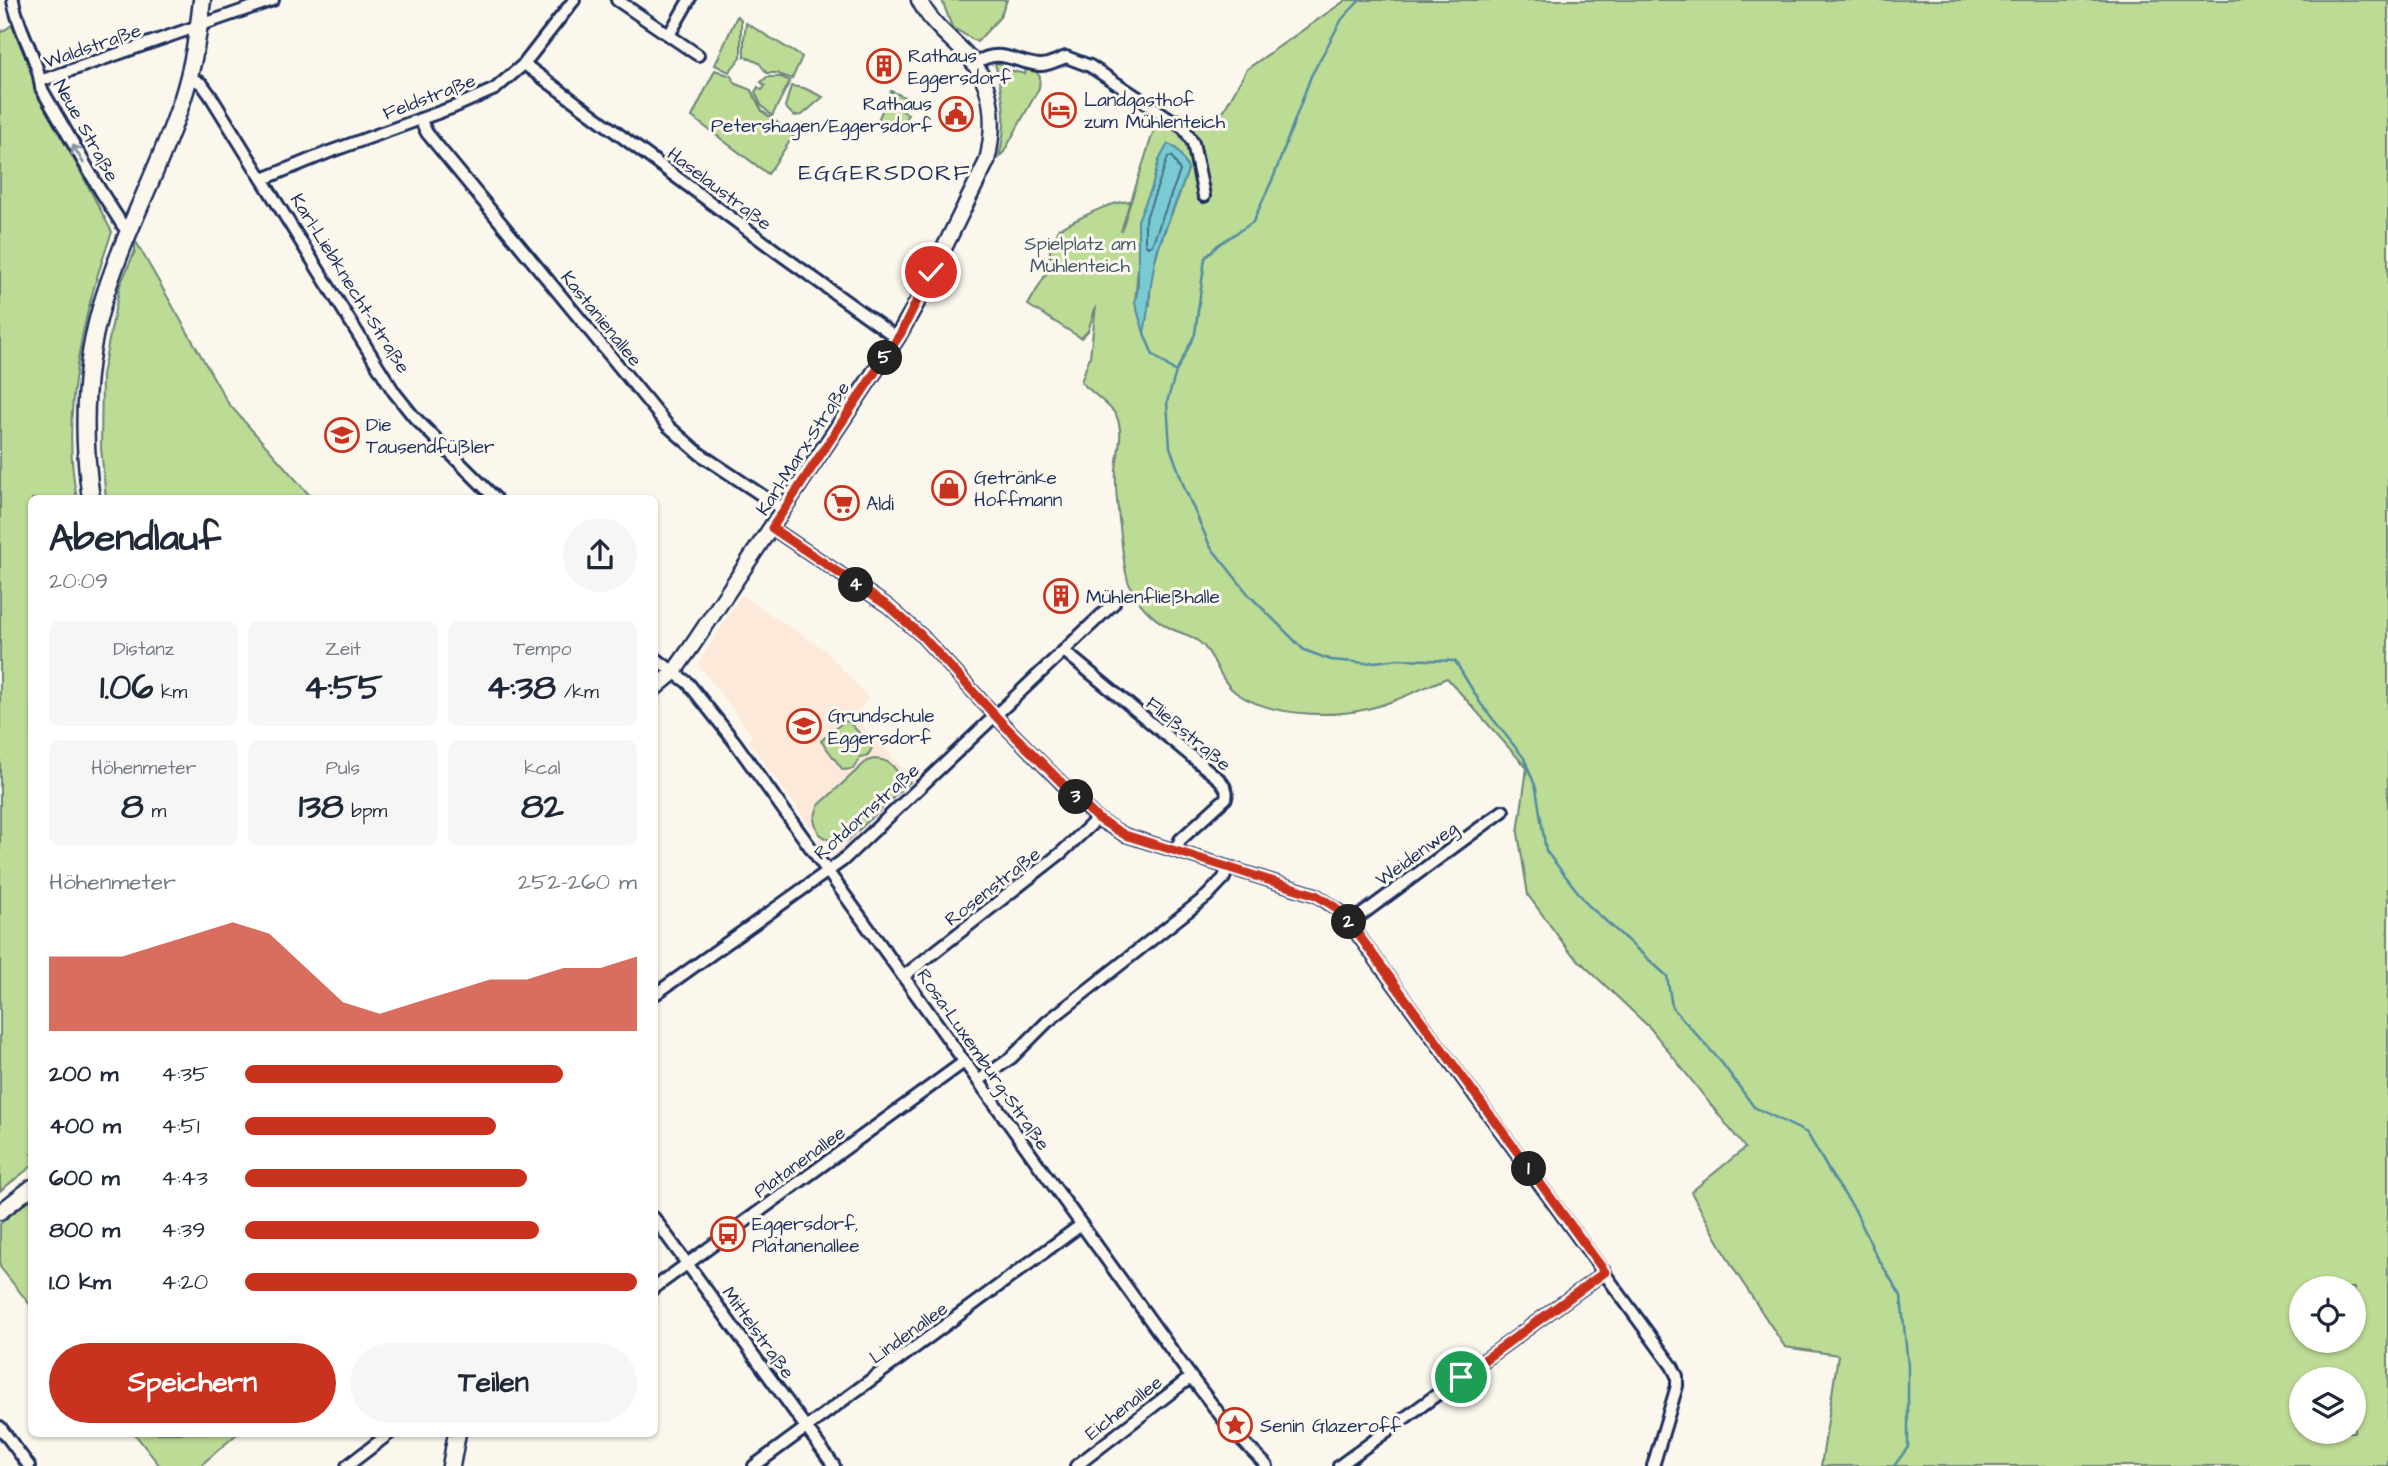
<!DOCTYPE html>
<html lang="de">
<head>
<meta charset="utf-8">
<style>
  body { margin:0; font-family:"Architects Daughter",sans-serif; background:#f6f6f7; color:#1f2937; height:100vh; display:flex; flex-direction:column; font-size:26px; white-space:nowrap }
  * { box-sizing:border-box; margin:0 }
  p { font-size:23px; color:#747a83 }
  .icon { flex:none; width:38px; height:38px; fill:none; stroke:currentColor; stroke-width:2; stroke-linecap:round; stroke-linejoin:round }
  .map { position:relative; flex:1; overflow:hidden }
  .drawer { position:absolute; left:28px; top:495px; width:630px; height:942px; display:flex; flex-direction:column; background:#fff; border-radius:10px; box-shadow:0 2px 5px #0004 }
  .drawer>* { flex:none }
  .tools { position:absolute; left:2289px; top:1276px; display:grid; gap:14px }
  .tools a { display:grid; place-items:center; width:77px; height:77px; border-radius:50%; background:#fff; box-shadow:0 2px 5px #0004; font-size:35px }
  .pin { position:absolute; display:grid; place-items:center; width:60px; height:60px; color:#fff; margin:-30px; border:4px solid #fff; border-radius:50%; box-shadow:0 2px 7px #0007 }
  .km { position:absolute; width:35px; height:35px; margin:-18px; border-radius:50%; background:#222; color:#fff; font-size:19px; line-height:35px; text-align:center }
  .round { display:grid; place-items:center; flex:none; width:74px; height:74px; border-radius:37px; background:#f6f6f7 }
  .head { display:flex; align-items:center; justify-content:space-between; height:119px; padding:0 21px }
  h1 { font-size:38px; font-weight:700; line-height:52px }
  .figures { display:grid; grid-template-columns:repeat(3,1fr); gap:10px; height:119px; padding:7px 21px }
  .figures div { display:grid; align-content:center; border-radius:10px; background:#f6f6f7; text-align:center }
  .figures b { font-size:35px; font-weight:700 }
  .figures small { font-size:19px; font-weight:400 }
  .figures p { font-size:19px }
  .chart { height:196px; padding:14px 21px }
  .chart p { display:flex; justify-content:space-between }
  .chart svg { width:100%; height:126px; margin-top:7px; fill:#c8321e; opacity:.7 }
  .cta { display:flex; gap:14px; margin-top:auto; padding:14px 21px }
  .cta a { flex:1; height:80px; border-radius:42px; background:#c8321e; color:#fff; font-size:28px; font-weight:700; line-height:80px; text-align:center }
  .cta a+a { background:#f6f6f7; color:#1f2937 }
  ul { padding:0 21px; list-style:none; font-size:23px }
  li { display:grid; grid-template-columns:112px 84px 1fr; align-items:center; height:52px }
  li i { height:18px; border-radius:9px; background:#c8321e }
  .map>svg:first-child { display:block }
  .built { fill:#fce9da }
  .green { fill:#bcdb94; stroke:#6c8579; stroke-width:2; fill-rule:evenodd }
  .water { fill:#79cad1; stroke:#538ca3; stroke-width:2 }
  .lines { fill:none; stroke-linecap:round; stroke-linejoin:round }
  .shore { stroke:#416d8c; stroke-width:2 }
  .stream { stroke:#538ca3; stroke-width:2.5 }
  .minor-casing { stroke:#1b2f5e; stroke-width:16 }
  .tertiary-casing { stroke:#1b2f5e; stroke-width:19 }
  .secondary-casing { stroke:#1b2f5e; stroke-width:21 }
  .minor { stroke:#fbf7ec; stroke-width:10 }
  .tertiary { stroke:#fbf7ec; stroke-width:14 }
  .secondary { stroke:#fbf7ec; stroke-width:16 }
  .oneway { stroke:#8b93a5 }
  .route-casing { stroke:#fff; stroke-width:14 }
  .route { stroke:#c8321e; stroke-width:9 }
  .labels { text-anchor:middle; stroke-width:6; stroke-linejoin:round; paint-order:stroke }
  .street-label { font-size:19px; fill:#1b2f5e; stroke:#fbf7ec }
  .poi-label { font-size:19px; fill:#1b2f5e; stroke:#fbf7ec; text-anchor:start }
  .park-label { font-size:19px; fill:#435a6c; stroke:#fbf7ec }
  .quarter-label { font-size:23px; letter-spacing:2px; fill:#1b2f5e; stroke:#fbf7ec }
</style>
</head>
<body>
<div class="map">
<svg width="2388" height="1466" viewBox="0 0 2388 1466">
  <rect width="100%" height="100%" fill="#fbf7ec"/>
  <filter id="ink" filterUnits="userSpaceOnUse"><feTurbulence type="fractalNoise" baseFrequency=".0143" numOctaves="2"/><feDisplacementMap in="SourceGraphic" scale="14" xChannelSelector="R" yChannelSelector="G"/><feConvolveMatrix kernelMatrix="1 2 1 2 8 2 1 2 1" color-interpolation-filters="sRGB"/></filter>
  <g filter="url(#ink)">
    <!-- built -->
    <path class="built" d="M 741,595 L 824,649 L 869,698 L 854,716 L 914,780 L 833,857 L 749,742 L 752,735 L 698,664 Z"/>
    <!-- green -->
    <path class="green" d="M 942,0 L 1007,0 L 1000,17 L 977,42 L 952,27 Z
      M 1346,0 L 2388,0 L 2388,1466 L 1821,1466 L 1838,1355 L 1785,1347 L 1735,1271 L 1691,1192 L 1745,1148 L 1650,1028 L 1569,951 L 1528,895 L 1518,833 L 1527,768 L 1447,678 C 1420,689 1392,704 1363,710 C 1326,718 1266,715 1235,692 C 1218,679 1215,653 1198,641 C 1190,635 1183,634 1174,630 C 1154,621 1135,602 1128,581 C 1122,560 1122,540 1119,519 C 1117,503 1115,487 1116,471 C 1117,450 1125,434 1116,415 C 1112,407 1089,390 1081,382 L 1090,356 L 1096,306 L 1088,331 L 1081,338 L 1028,305 L 1051,265 L 1049,239 L 1057,235 L 1058,229 C 1082,218 1104,203 1130,201 L 1121,232 L 1158,117 L 1176,113 L 1209,119 L 1224,110 L 1247,69 ZM 1159,160 L 1188,169 C 1175,214 1147,257 1150,305 L 1135,303 L 1138,267 L 1152,187 ZM 2301,1288 L 2354,1288 L 2354,1340 L 2301,1340 ZM 2301,1379 L 2354,1379 L 2354,1432 L 2301,1432 Z
      M 737,16 L 741,20 L 741,57 L 729,72 L 715,65 Z
      M 746,23 L 802,57 L 792,79 L 776,73 L 767,73 L 759,63 L 744,56 L 744,39 Z
      M 12,25 L 41,96 L 112,232 C 83,311 60,415 77,499 L 32,499 L 32,1166 L 0,1191 L 0,33 Z
      M 994,59 L 1002,60 L 1001,68 L 1025,74 L 1027,66 L 1034,68 L 1040,77 L 1039,88 L 1004,152 L 999,157 C 1009,117 1003,98 994,59 Z
      M 715,70 L 731,76 L 736,84 L 751,90 L 762,111 L 794,135 L 768,174 L 692,117 Z
      M 767,77 L 781,77 L 790,81 L 772,116 L 761,105 L 755,92 L 758,87 L 762,90 L 765,86 L 761,82 Z
      M 791,86 L 804,88 L 823,97 L 802,115 L 794,116 L 785,107 Z
      M 891,91 L 909,99 L 903,111 L 908,114 L 899,132 L 877,122 Z
      M 135,240 L 228,403 L 313,499 L 106,499 L 101,448 L 102,375 L 120,285 L 135,251 Z
      M 844,721 L 849,722 L 872,747 C 870,754 867,757 860,757 L 853,769 L 843,770 L 821,741 Z
      M 874,759 C 889,759 899,768 900,784 L 906,778 L 910,782 L 848,840 L 832,841 L 825,838 L 819,834 L 814,820 L 818,806 L 867,761 Z
      M 31,1197 L 31,1306 L 0,1267 L 0,1224 Z
      M 134,1433 L 238,1433 L 200,1466 L 160,1466 Z"/>
    <!-- water -->
    <path class="water" d="M 1168,144 C 1179,147 1183,159 1188,169 C 1180,197 1165,224 1157,252 C 1150,279 1150,305 1144,333 L 1135,303 L 1138,288 L 1138,220 L 1152,187 L 1159,160 Z"/>
    <g class="lines">
      <!-- shore -->
      <path class="shore" d="M 1172,156 L 1180,171 L 1152,245 L 1148,247 L 1145,244 L 1145,221 L 1168,157 Z"/>
      <!-- stream -->
      <path class="stream" d="M 1360,0 L 1342,19 L 1311,76 L 1274,176 L 1253,222 L 1218,245 L 1205,258 L 1195,334 L 1176,372 L 1167,402 L 1170,447 L 1185,489 L 1210,546 L 1249,595 L 1304,650 L 1331,660 L 1366,663 L 1399,659 L 1455,661 L 1481,704 L 1524,758 L 1536,788 L 1546,851 L 1588,905 L 1667,976 L 1672,1007 L 1722,1063 L 1754,1107 L 1807,1133 L 1832,1176 L 1855,1210 L 1876,1255 L 1901,1296 L 1908,1366 L 1908,1447 L 1894,1466
        M 1144,333 L 1153,355 L 1176,372"/>
      <!-- minor casing -->
      <g class="minor-casing">
        <path id="minor" d="M 13,0 C 18,31 38,57 41,88 L 100,190 L 123,226 L 131,229
          M 617,0 L 698,55
          M 669,35 L 689,0
          M 975,63 C 1001,47 1012,62 1039,65 C 1047,66 1058,60 1066,57 L 1090,66 L 1184,128 L 1193,143 L 1204,196
          M 524,64 L 776,251 L 897,338
          M 188,76 L 202,84 L 210,95 L 394,392 L 414,417 L 496,499
          M 40,81 L 273,0
          M 420,119 L 427,133 L 668,426 L 700,454 L 784,510
          M 263,179 L 329,152 L 454,107 L 495,89 L 524,64 L 574,0
          M 772,528 L 888,606 L 921,635 L 1003,724 L 1097,819 L 1125,835 L 1316,895 L 1341,912 L 1672,1366 L 1677,1376 L 1677,1386 L 1653,1466
          M 1064,651 L 1220,780 C 1225,787 1228,790 1226,798 L 1180,840 L 1176,851
          M 654,657 L 688,683 L 734,741 L 1191,1377 L 1230,1428 L 1267,1466
          M 1350,923 L 1503,811
          M 904,976 L 1061,853 L 1097,819
          M 654,995 L 842,861 L 1114,603
          M 978,1081 L 1011,1058 L 1047,1022 L 1207,896 L 1224,878 L 1228,867
          M 654,1218 L 834,1466
          M 654,1288 L 964,1062
          M 0,1427 L 29,1466
          M 347,1466 L 390,1433
          M 754,1466 L 1081,1225
          M 1076,1466 L 1191,1377
          M 1339,1466 L 1605,1272"/>
      </g>
      <!-- tertiary casing -->
      <g class="tertiary-casing">
        <path id="tertiary" d="M 654,689 L 673,673 L 692,646 L 897,338 L 919,299 L 987,161 C 996,123 994,82 965,53 C 948,36 930,22 919,0
          M 0,1212 L 32,1187"/>
      </g>
      <!-- secondary casing -->
      <g class="secondary-casing">
        <path id="secondary" d="M 91,499 C 82,435 83,371 101,308 C 120,242 154,180 177,115 C 191,78 198,38 202,0
          M 451,1466 L 457,1433"/>
      </g>
      <!-- minor -->
      <use href="#minor" class="minor"/>
      <!-- tertiary -->
      <use href="#tertiary" class="tertiary"/>
      <!-- secondary -->
      <use href="#secondary" class="secondary"/>
    </g>
    <!-- one-way arrows -->
    <defs><path id="oneway-shaft" d="M-6 0H5M1.5-3L5.5 0L1.5 3" fill="none" stroke-width="1.6" stroke-linecap="round" stroke-linejoin="round" transform="scale(1.75)"/></defs>
    <use class="oneway" href="#oneway-shaft" transform="translate(78 154) rotate(-121)"/>
  </g>
  <g class="lines" filter="url(#ink)">
    <!-- route casing -->
    <g class="route-casing">
      <path id="route" d="M 931,272 L 901,333 L 772,528 L 888,606 L 921,635 L 1003,724 L 1097,818 L 1125,835 L 1316,895 L 1335,907 L 1350,923 L 1605,1272 L 1461,1377"/>
    </g>
    <!-- route -->
    <use href="#route" class="route"/>
  </g>
  <!-- icons -->
  <defs>
    <g id="building-ring" transform="scale(1.75)"><circle r="9.5" fill="#fbf7ec" stroke="#c8321e" stroke-width="1.5"/><path d="M-4-6H4V6H1V3H-1V6H-4ZM-2.5-4.3h1.7v1.8h-1.7ZM.8-4.3h1.7v1.8H.8ZM-2.5-1h1.7V.8h-1.7ZM.8-1h1.7V.8H.8Z" fill="#c8321e"/></g>
    <g id="hotel-ring" transform="scale(1.75)"><circle r="9.5" fill="#fbf7ec" stroke="#c8321e" stroke-width="1.5"/><path d="M-6-4.5h1.5V1H6V5H4.5V3h-9V5H-6ZM-4 0a1.8 1.8 0 1 1 3.6 0ZM.5 0V-2.5h3Q6-2.5 6 0Z" fill="#c8321e"/></g>
    <g id="civic-ring" transform="scale(1.75)"><circle r="9.5" fill="#fbf7ec" stroke="#c8321e" stroke-width="1.5"/><path d="M-.6-6.5H3V-4.5H.6V-3L4-1V1h2V6H-6V1h2V-1L-.6-3ZM-1.2 2.5V6h2.4V2.5Z" fill="#c8321e"/></g>
    <g id="school-ring" transform="scale(1.75)"><circle r="9.5" fill="#fbf7ec" stroke="#c8321e" stroke-width="1.5"/><path d="M0-5L7-2L0 1L-7-2ZM-4 1L0 2.5L4 1V4Q0 6-4 4Z" fill="#c8321e"/></g>
    <g id="shop-ring" transform="scale(1.75)"><circle r="9.5" fill="#fbf7ec" stroke="#c8321e" stroke-width="1.5"/><path d="M-5-2.5h2.3a2.7 3.5 0 0 1 5.4 0H5L5.5 6h-11ZM-1.5-2.5h3a1.5 2.3 0 0 0-3 0Z" fill="#c8321e"/></g>
    <g id="supermarket-ring" transform="scale(1.75)"><circle r="9.5" fill="#fbf7ec" stroke="#c8321e" stroke-width="1.5"/><path d="M-6-5.5h2.5l.6 2H6L4.5 2H-2.5L-4.4-4H-6ZM-1.5 3.2a1.3 1.3 0 1 0 .1 0ZM3 3.2a1.3 1.3 0 1 0 .1 0Z" fill="#c8321e"/></g>
    <g id="bus-ring" transform="scale(1.75)"><circle r="9.5" fill="#fbf7ec" stroke="#c8321e" stroke-width="1.5"/><path d="M-5-6H5V4H4V6H2V4H-2V6H-4V4H-5ZM-3.5-4V0h7V-4ZM-3.5 1.2v1.5H-2V1.2ZM2 1.2v1.5H3.5V1.2Z" fill="#c8321e"/></g>
    <g id="sight-ring" transform="scale(1.75)"><circle r="9.5" fill="#fbf7ec" stroke="#c8321e" stroke-width="1.5"/><path d="M0-6L1.8-2.2L6-1.7L2.9 1.2L3.7 5.4L0 3.3L-3.7 5.4L-2.9 1.2L-6-1.7L-1.8-2.2Z" fill="#c8321e"/></g>
  </defs>
  <g fill-rule="evenodd">
    <use href="#building-ring" x="884" y="66"/>
    <use href="#hotel-ring" x="1059" y="110"/>
    <use href="#civic-ring" x="956" y="114"/>
    <use href="#school-ring" x="342" y="435"/>
    <use href="#shop-ring" x="949" y="488"/>
    <use href="#supermarket-ring" x="842" y="503"/>
    <use href="#building-ring" x="1061" y="596"/>
    <use href="#school-ring" x="804" y="726"/>
    <use href="#bus-ring" x="728" y="1234"/>
    <use href="#sight-ring" x="1235" y="1425"/>
  </g>
  <g class="labels">
    <!-- street labels -->
    <g class="street-label">
      <text transform="translate(92 45) rotate(-19)" y="7">Waldstraße</text>
      <text transform="translate(429 96) rotate(-21)" y="7">Feldstraße</text>
      <text transform="translate(87 130) rotate(61)" y="7">Neue Straße</text>
      <text transform="translate(720 188) rotate(37)" y="7">Haselaustraße</text>
      <text transform="translate(351 283) rotate(58)" y="7">Karl-Liebknecht-Straße</text>
      <text transform="translate(602 318) rotate(51)" y="7">Kastanienallee</text>
      <text transform="translate(802 448) rotate(-57)" y="7">Karl-Marx-Straße</text>
      <text transform="translate(1189 733) rotate(40)" y="7">Fließstraße</text>
      <text transform="translate(866 811) rotate(-42)" y="7">Rotdornstraße</text>
      <text transform="translate(1416 853) rotate(-36)" y="7">Weidenweg</text>
      <text transform="translate(992 886) rotate(-38)" y="7">Rosenstraße</text>
      <text transform="translate(984 1059) rotate(55)" y="7">Rosa-Luxemburg-Straße</text>
      <text transform="translate(799 1161) rotate(-36)" y="7">Platanenallee</text>
      <text transform="translate(759 1332) rotate(54)" y="7">Mittelstraße</text>
      <text transform="translate(908 1332) rotate(-36)" y="7">Lindenallee</text>
      <text transform="translate(1123 1407) rotate(-38)" y="7">Eichenallee</text>
    </g>
    <!-- poi labels -->
    <g class="poi-label">
      <text x="908" y="62">Rathaus<tspan x="908" dy="22">Eggersdorf</tspan></text>
      <text x="1084" y="106">Landgasthof<tspan x="1084" dy="22">zum Mühlenteich</tspan></text>
      <text x="932" y="110" text-anchor="end">Rathaus<tspan x="932" dy="22">Petershagen/Eggersdorf</tspan></text>
      <text x="366" y="431">Die<tspan x="366" dy="22">Tausendfüßler</tspan></text>
      <text x="974" y="484">Getränke<tspan x="974" dy="22">Hoffmann</tspan></text>
      <text x="866" y="510">Aldi</text>
      <text x="1086" y="603">Mühlenfließhalle</text>
      <text x="828" y="722">Grundschule<tspan x="828" dy="22">Eggersdorf</tspan></text>
      <text x="752" y="1230">Eggersdorf,<tspan x="752" dy="22">Platanenallee</tspan></text>
      <text x="1260" y="1432">Senin Glazeroff</text>
    </g>
    <!-- park labels -->
    <g class="park-label">
      <text x="1080" y="250">Spielplatz am<tspan x="1080" dy="22">Mühlenteich</tspan></text>
    </g>
    <!-- quarter labels -->
    <g class="quarter-label">
      <text x="885" y="180">EGGERSDORF</text>
    </g>
  </g>
</svg>
<div class="tools">
<a><svg class="icon" aria-label="locate" viewBox="0 0 24 24"><circle cx="12" cy="12" r="6"/><path d="M12 2v4M12 18v4M2 12h4M18 12h4"/></svg></a>
<a><svg class="icon" aria-label="layers" viewBox="0 0 24 24"><path d="M12 4l9 5-9 5-9-5zM3 14l9 5 9-5"/></svg></a>
</div>
<div class="pin" style="left:1461px;top:1377px;background:#1e9e55"><svg class="icon" aria-label="arrive" viewBox="0 0 24 24"><path d="M6 21V4h12l-3 4 3 4H6"/></svg></div>
<div class="pin" style="left:931px;top:272px;background:#d93025"><svg class="icon" aria-label="check" viewBox="0 0 24 24"><path d="M5 12l5 5 9-10"/></svg></div>
<b class="km" style="left:1529px;top:1169px">1</b>
<b class="km" style="left:1349px;top:922px">2</b>
<b class="km" style="left:1076px;top:797px">3</b>
<b class="km" style="left:856px;top:585px">4</b>
<b class="km" style="left:885px;top:358px">5</b>
<section class="drawer">
<div class="head"><div><h1>Abendlauf</h1><p>20:09</p></div><a class="round"><svg class="icon" aria-label="share" viewBox="0 0 24 24"><path d="M12 15V3M7 8l5-5 5 5M5 13v7h14v-7"/></svg></a></div>
<div class="figures">
<div><p>Distanz</p><b>1.06<small> km</small></b></div>
<div><p>Zeit</p><b>4:55</b></div>
<div><p>Tempo</p><b>4:38<small> /km</small></b></div>
</div>
<div class="figures">
<div><p>Höhenmeter</p><b>8<small> m</small></b></div>
<div><p>Puls</p><b>138<small> bpm</small></b></div>
<div><p>kcal</p><b>82</b></div>
</div>
<div class="chart"><p><span>Höhenmeter</span>252–260 m</p>
<svg viewBox="0 0 160 44" preserveAspectRatio="none"><path d="M0 44V18L10 18L20 18L30 14L40 10L50 6L60 10L70 22L80 34L90 38L100 34L110 30L120 26L130 26L140 22L150 22L160 18V44z"/></svg>
</div>
<ul>
<li><b>200 m</b>4:35<i style="width:81%"></i></li>
<li><b>400 m</b>4:51<i style="width:64%"></i></li>
<li><b>600 m</b>4:43<i style="width:72%"></i></li>
<li><b>800 m</b>4:39<i style="width:75%"></i></li>
<li><b>1.0 km</b>4:20<i style="width:100%"></i></li>
</ul>
<div class="cta"><a>Speichern</a><a>Teilen</a></div>
</section>
</div>
</body>
</html>
